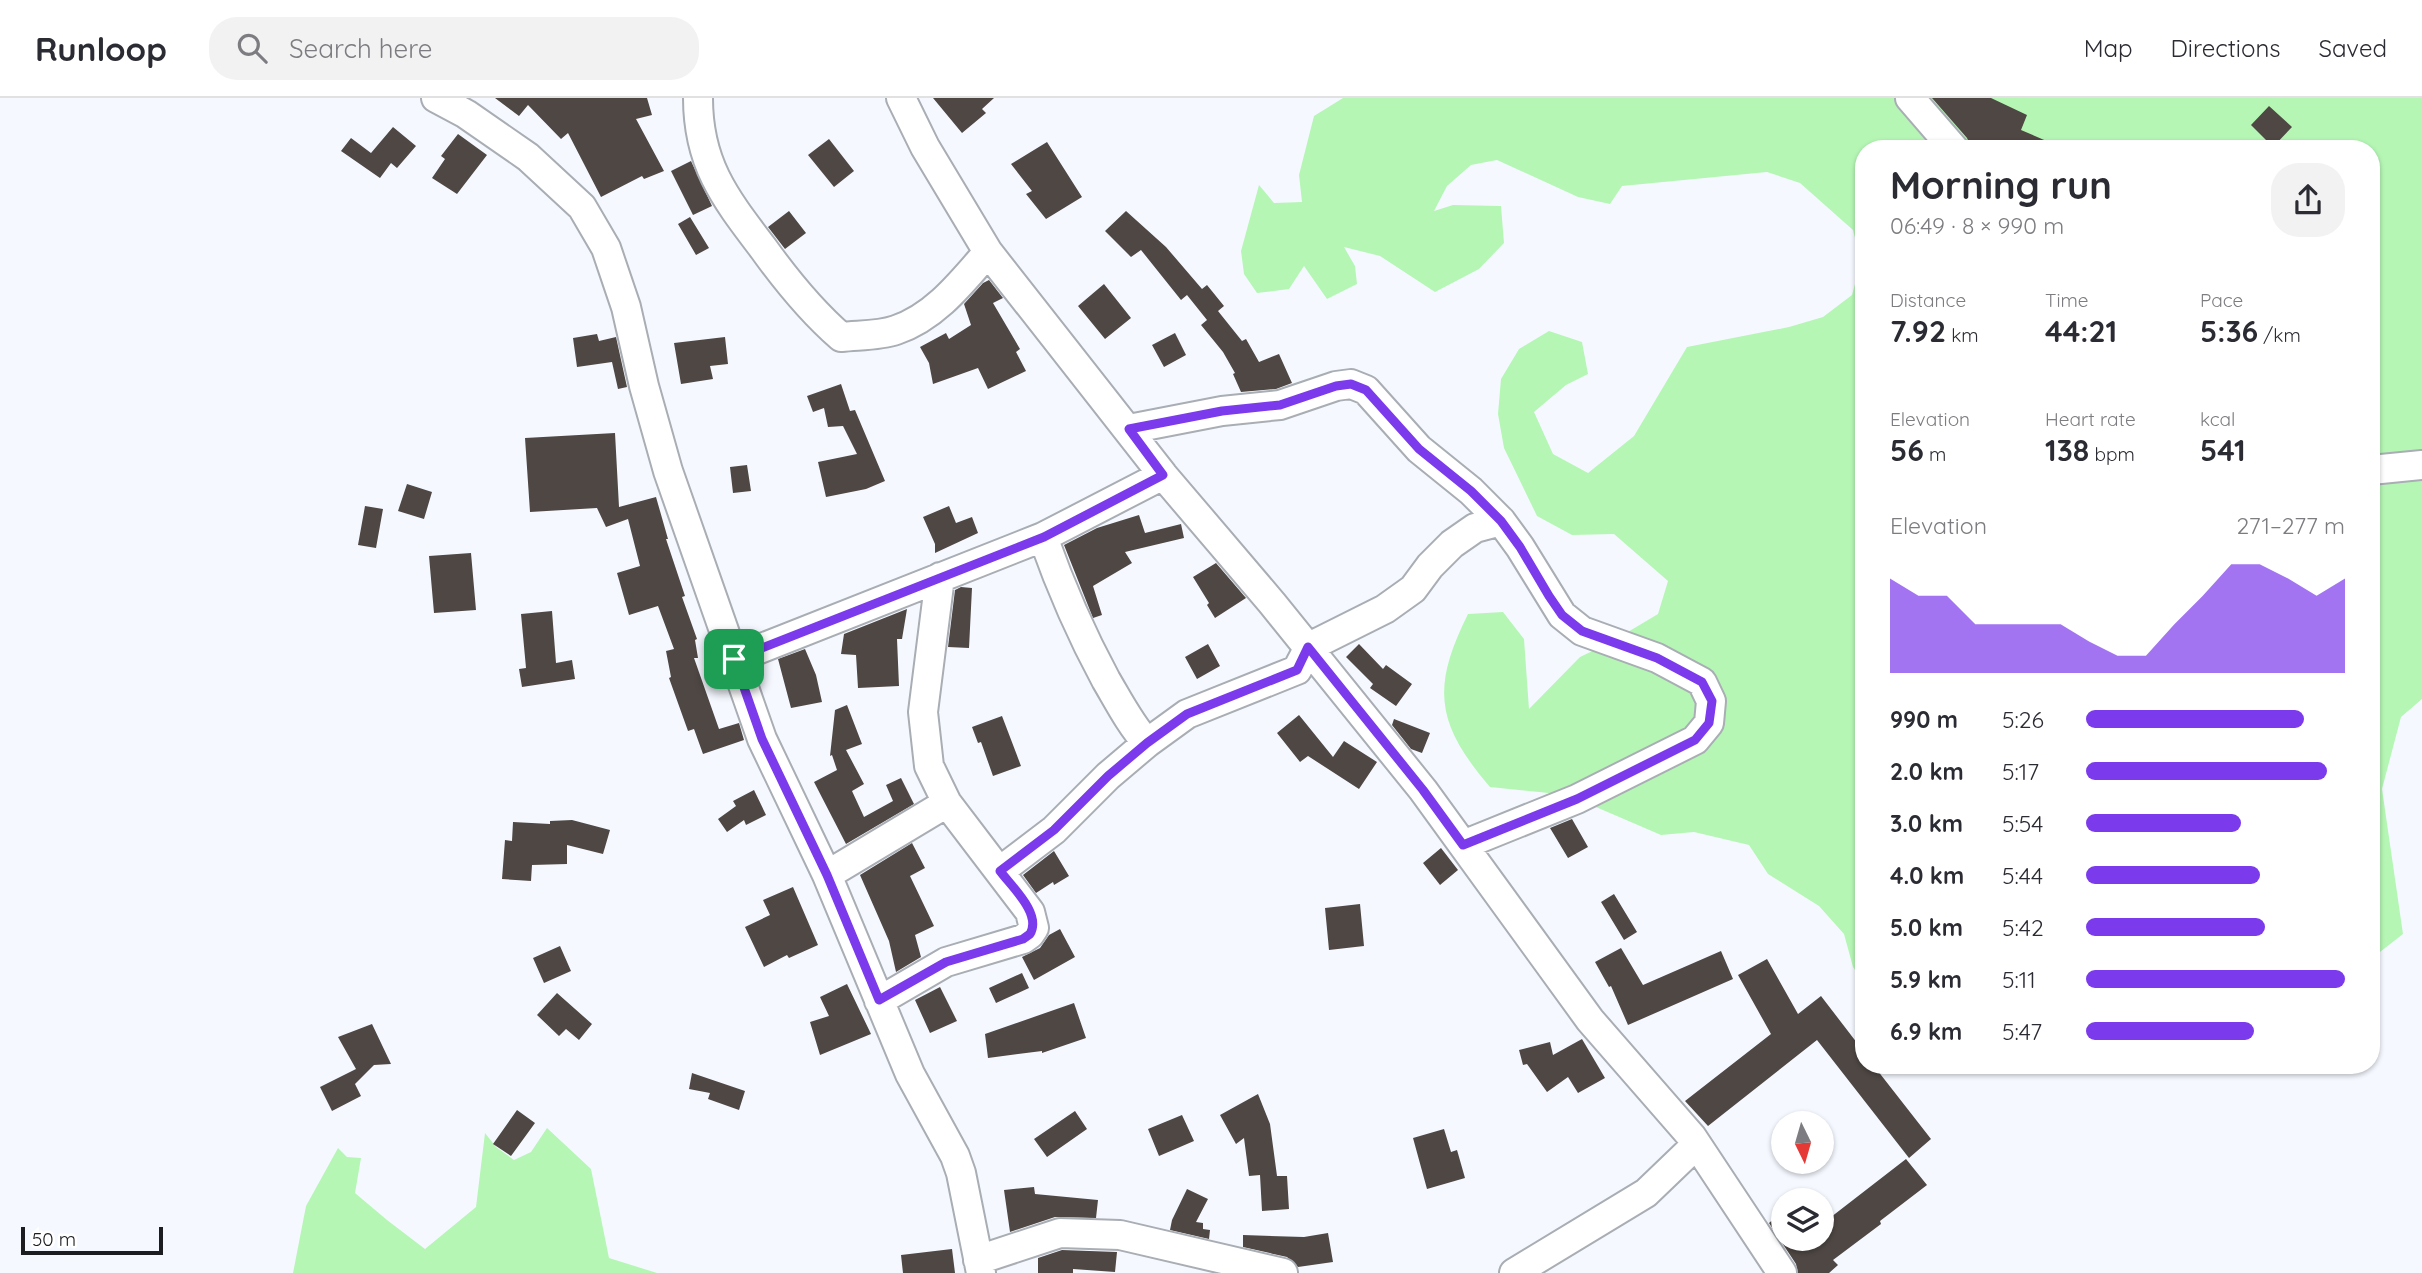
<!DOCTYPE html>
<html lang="en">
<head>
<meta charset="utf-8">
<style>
  body { margin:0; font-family:Quicksand,sans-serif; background:#f2f2f3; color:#2b2b33; height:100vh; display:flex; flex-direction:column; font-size:26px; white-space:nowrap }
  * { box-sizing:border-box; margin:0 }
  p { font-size:23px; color:#7c7c81 }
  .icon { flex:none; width:38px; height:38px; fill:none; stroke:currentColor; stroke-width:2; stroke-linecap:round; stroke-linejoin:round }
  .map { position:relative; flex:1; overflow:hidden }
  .drawer { position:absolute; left:1855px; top:42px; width:525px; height:934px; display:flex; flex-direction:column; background:#fff; border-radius:28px; box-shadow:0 2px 5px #0004 }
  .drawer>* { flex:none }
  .needle { width:46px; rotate:175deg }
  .tools { position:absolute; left:1771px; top:1013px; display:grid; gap:14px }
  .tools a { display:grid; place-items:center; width:63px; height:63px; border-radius:50%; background:#fff; box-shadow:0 2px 5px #0004; font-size:35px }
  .scale { position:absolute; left:21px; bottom:18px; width:142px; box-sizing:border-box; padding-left:7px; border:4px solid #1c1d20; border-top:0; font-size:19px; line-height:24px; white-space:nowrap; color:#1c1d20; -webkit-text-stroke:5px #fff; paint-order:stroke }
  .pin { position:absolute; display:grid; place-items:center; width:60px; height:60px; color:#fff; margin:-30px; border-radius:14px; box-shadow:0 4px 10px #0006 }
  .round { display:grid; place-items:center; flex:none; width:74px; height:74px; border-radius:28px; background:#f2f2f3 }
  .overview { display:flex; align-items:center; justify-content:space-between; height:119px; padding:0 35px }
  h1 { font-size:38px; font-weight:800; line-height:52px }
  .figures { display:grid; grid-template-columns:repeat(3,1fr); gap:10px; height:119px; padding:7px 35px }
  .figures div { display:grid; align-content:center }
  .figures b { font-size:30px; font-weight:800 }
  .figures small { font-size:19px; font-weight:400 }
  .figures p { font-size:19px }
  .chart { height:196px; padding:14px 35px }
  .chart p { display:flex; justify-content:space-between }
  .chart svg { width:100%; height:126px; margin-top:7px; fill:#7c3aed; opacity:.7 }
  ul { padding:0 35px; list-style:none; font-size:23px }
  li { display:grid; grid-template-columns:112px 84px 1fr; align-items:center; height:52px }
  li i { height:18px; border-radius:9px; background:#7c3aed }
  header { display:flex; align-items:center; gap:42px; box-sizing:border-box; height:98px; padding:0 35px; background:#fff; border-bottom:2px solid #e1e1e2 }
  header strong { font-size:33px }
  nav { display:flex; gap:38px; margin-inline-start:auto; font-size:24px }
  .search { width:490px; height:63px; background:#f2f2f3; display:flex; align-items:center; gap:18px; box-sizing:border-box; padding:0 24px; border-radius:28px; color:#7c7c81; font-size:26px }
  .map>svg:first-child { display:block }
  .green { fill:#b5f6b5 }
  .building { fill:#4e4744 }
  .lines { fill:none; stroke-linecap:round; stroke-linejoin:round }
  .minor-casing { stroke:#a9adb4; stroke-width:32 }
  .minor { stroke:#fff; stroke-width:28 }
  .route-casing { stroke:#fff; stroke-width:14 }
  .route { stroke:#7c3aed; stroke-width:9 }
</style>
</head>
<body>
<header>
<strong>Runloop</strong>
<div class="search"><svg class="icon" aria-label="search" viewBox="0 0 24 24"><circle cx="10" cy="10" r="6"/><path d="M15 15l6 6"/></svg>Search here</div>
<nav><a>Map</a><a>Directions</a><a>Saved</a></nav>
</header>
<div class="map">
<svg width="2422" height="1175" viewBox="0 0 2422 1175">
  <rect width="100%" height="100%" fill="#f5f9ff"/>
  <!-- green -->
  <path class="green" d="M 1343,0 L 2422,0 L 2422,601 L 2401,619 L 2382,691 L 2403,836 L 2371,861 L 2371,51 L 1864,51 L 1864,884 L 1853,869 L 1844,836 L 1819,808 L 1768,776 L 1749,747 L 1694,734 L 1661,737 L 1568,697 L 1490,689 C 1436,626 1431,590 1468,516 L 1503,514 L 1524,541 L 1529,611 L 1580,559 L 1611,544 L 1658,516 L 1668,483 L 1614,436 L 1572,437 L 1537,418 L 1504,350 L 1498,316 L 1501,281 L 1519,251 L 1549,233 L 1582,244 L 1588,276 L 1566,287 L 1534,314 L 1553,356 L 1588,375 L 1634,338 L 1687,249 L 1789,229 L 1823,219 L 1852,197 L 1861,164 L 1853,132 L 1800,85 L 1767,74 L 1622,88 L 1610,106 L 1578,99 L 1497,62 L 1471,67 L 1447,88 L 1434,113 L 1453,107 L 1501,108 L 1504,145 L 1479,171 L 1435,194 L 1380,158 L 1344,149 L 1355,168 L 1357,186 L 1327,201 L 1304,168 L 1289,191 L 1257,195 L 1244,176 L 1241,153 L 1259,87 L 1274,105 L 1302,104 L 1299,77 L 1314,18 Z
    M 547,1030 L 591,1071 L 609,1160 L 657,1175 L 293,1175 L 306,1108 L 338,1050 L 347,1059 L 361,1060 L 355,1095 L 387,1122 L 425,1151 L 476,1109 L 485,1035 L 496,1049 L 514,1062 L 531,1054 Z"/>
  <!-- building -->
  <path class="building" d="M 495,0 L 647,0 L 652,17 L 636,21 L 664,73 L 644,81 L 642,78 L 601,99 L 568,35 L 561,41 L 528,7 L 519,18 Z
    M 933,0 L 994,0 L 982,11 L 986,15 L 962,35 Z
    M 1932,0 L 1991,0 L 2027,17 L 2021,32 L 2065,51 L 1972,51 L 1967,40 Z
    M 2269,8 L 2292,29 L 2273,49 L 2251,27 Z
    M 393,29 L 416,48 L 397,70 L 391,65 L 380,80 L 341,53 L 351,40 L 371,55 Z
    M 458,36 L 487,57 L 457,96 L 432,80 L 445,61 L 441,58 Z
    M 829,41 L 854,73 L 834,89 L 808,57 Z
    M 1047,44 L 1082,99 L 1046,121 L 1026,96 L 1032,93 L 1011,66 Z
    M 691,63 L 712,108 L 693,117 L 671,73 Z
    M 789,113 L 806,135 L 785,151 L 768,129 Z
    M 1126,113 L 1166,149 L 1202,191 L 1207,187 L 1224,208 L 1218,213 L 1242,243 L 1246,241 L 1259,264 L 1279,256 L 1292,285 L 1276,291 L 1241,294 L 1233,276 L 1235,275 L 1223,254 L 1201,227 L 1207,222 L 1187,197 L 1181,202 L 1141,152 L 1131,159 L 1105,133 Z
    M 690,119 L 709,150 L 696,157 L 678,126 Z
    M 989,182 L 1003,200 L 993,205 L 1020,251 L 1016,254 L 1026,273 L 988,291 L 978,270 L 933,286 L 929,265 L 920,249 L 946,235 L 949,241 L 971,227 L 964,206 L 983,185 Z
    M 1104,186 L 1131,220 L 1105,241 L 1078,208 Z
    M 1175,235 L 1186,257 L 1164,269 L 1152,247 Z
    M 597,236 L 599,243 L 616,239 L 627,289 L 618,291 L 612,264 L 577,269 L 573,240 Z
    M 725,239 L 728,266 L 710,268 L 713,281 L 681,286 L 674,245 Z
    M 841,286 L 850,313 L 855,312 L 885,383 L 866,391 L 826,399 L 818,364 L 857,356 L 843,328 L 828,329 L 824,310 L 813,314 L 807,298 Z
    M 615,335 L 619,409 L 656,399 L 668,441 L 666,441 L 685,498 L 682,499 L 697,541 L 695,542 L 698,560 L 694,560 L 719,631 L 739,625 L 744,642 L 703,656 L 694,631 L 688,633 L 669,580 L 671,579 L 666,553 L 674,551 L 658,508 L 629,517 L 617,475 L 640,468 L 628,421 L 606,429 L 597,410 L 530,414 L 525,340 Z
    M 747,367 L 751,393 L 733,395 L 730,369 Z
    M 407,386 L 432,394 L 424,421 L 398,413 Z
    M 365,408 L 383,411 L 376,450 L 358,447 Z
    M 949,408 L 956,425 L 972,419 L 978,435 L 935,455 L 935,446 L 923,419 Z
    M 1139,417 L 1145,435 L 1181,426 L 1184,440 L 1125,454 L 1132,465 L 1093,488 L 1102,517 L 1093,520 L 1064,447 L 1097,430 Z
    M 471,455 L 476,512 L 434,515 L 429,458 Z
    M 1216,465 L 1246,500 L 1215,520 L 1207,507 L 1209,505 L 1193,479 Z
    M 961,489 L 972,490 L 969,550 L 948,549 L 955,492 Z
    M 907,511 L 902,541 L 897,541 L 899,588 L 858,590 L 856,557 L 841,556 L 844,536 Z
    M 552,513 L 556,565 L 572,562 L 575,581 L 522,589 L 519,571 L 526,570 L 521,516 Z
    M 1208,546 L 1220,568 L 1197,581 L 1185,559 Z
    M 1359,546 L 1383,571 L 1386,567 L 1412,586 L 1396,608 L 1370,590 L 1373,586 L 1346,559 Z
    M 805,551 L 816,577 L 822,604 L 791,610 L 778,561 Z
    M 847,607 L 862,646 L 846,652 L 864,686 L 852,693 L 864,719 L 893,703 L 886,687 L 901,680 L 914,706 L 846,746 L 814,684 L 837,672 L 832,657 L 830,658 L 835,612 Z
    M 1299,617 L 1333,659 L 1344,643 L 1377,664 L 1359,691 L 1308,658 L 1300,664 L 1277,635 Z
    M 1002,618 L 1021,668 L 993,678 L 981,644 L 978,645 L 972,629 Z
    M 1394,621 L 1430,635 L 1422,655 L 1411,651 L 1392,627 Z
    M 754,692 L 766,717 L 746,727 L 744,722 L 727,734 L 718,721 L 736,708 L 733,703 Z
    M 1572,721 L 1588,749 L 1568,760 L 1550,730 Z
    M 572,722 L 610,732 L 603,756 L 567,747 L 567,766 L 532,767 L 531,783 L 502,781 L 505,742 L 512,743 L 513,724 L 550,726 L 550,723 Z
    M 912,745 L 925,770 L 910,778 L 934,828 L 915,837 L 921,859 L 896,874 L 889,843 L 860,777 Z
    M 1441,750 L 1458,772 L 1440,787 L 1423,765 Z
    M 1054,753 L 1069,778 L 1054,787 L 1053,784 L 1036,795 L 1023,777 Z
    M 793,789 L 818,847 L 789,860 L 787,857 L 764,869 L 745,829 L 770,817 L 763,802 Z
    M 1614,796 L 1637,834 L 1624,842 L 1601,804 Z
    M 1360,806 L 1364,848 L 1329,852 L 1325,810 Z
    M 1060,831 L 1075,859 L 1034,882 L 1022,859 L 1040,850 L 1049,837 Z
    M 560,848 L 571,873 L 544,885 L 533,860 Z
    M 1621,850 L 1643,887 L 1721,853 L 1733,881 L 1628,927 L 1611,888 L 1609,889 L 1595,864 Z
    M 1767,861 L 1798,916 L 1821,898 L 1864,954 L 1864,968 L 1874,968 L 1931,1041 L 1909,1060 L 1817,942 L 1708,1028 L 1685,1003 L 1771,936 L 1738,877 Z
    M 1022,875 L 1029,890 L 996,905 L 989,890 Z
    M 847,886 L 871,936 L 820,957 L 810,924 L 829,918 L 820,899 Z
    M 940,889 L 957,923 L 930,935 L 915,902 Z
    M 557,895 L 592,926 L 579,942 L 566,931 L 559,938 L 537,917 Z
    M 1074,905 L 1086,940 L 1042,955 L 1042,953 L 988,960 L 985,936 Z
    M 372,926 L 391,966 L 374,967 L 355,986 L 361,998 L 332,1013 L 320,989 L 356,971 L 338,939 Z
    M 1582,941 L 1605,980 L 1578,995 L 1568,979 L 1547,994 L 1527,966 L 1523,967 L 1519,952 L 1550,944 L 1553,957 Z
    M 692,975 L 745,993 L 739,1012 L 708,1001 L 710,995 L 689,991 Z
    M 1258,996 L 1270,1026 L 1277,1078 L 1287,1078 L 1289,1111 L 1262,1113 L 1260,1077 L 1249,1078 L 1244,1040 L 1236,1046 L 1220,1017 Z
    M 517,1012 L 535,1025 L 511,1058 L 493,1046 Z
    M 1075,1013 L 1087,1031 L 1047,1059 L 1034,1041 Z
    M 1182,1017 L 1194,1043 L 1159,1058 L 1148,1031 Z
    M 1444,1031 L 1451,1054 L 1457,1052 L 1465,1080 L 1427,1091 L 1413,1040 Z
    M 1906,1061 L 1927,1087 L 1880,1123 L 1881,1126 L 1833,1162 L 1838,1167 L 1829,1175 L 1798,1175 L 1796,1166 L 1769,1125 L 1783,1113 L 1783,1141 L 1822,1141 L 1822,1126 Z
    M 1034,1089 L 1035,1096 L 1098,1102 L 1096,1120 L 1055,1119 L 1010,1134 L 1004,1092 Z
    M 1187,1091 L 1208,1101 L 1196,1124 L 1203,1125 L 1203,1131 L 1210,1132 L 1209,1141 L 1170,1132 L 1172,1122 Z
    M 1328,1135 L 1333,1164 L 1298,1169 L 1287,1159 L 1243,1149 L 1243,1137 L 1304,1139 Z
    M 952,1151 L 955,1175 L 903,1175 L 901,1157 Z
    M 1062,1152 L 1117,1154 L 1115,1174 L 1073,1171 L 1073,1175 L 1038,1175 L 1038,1160 Z"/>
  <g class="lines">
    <!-- minor casing -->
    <g class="minor-casing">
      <path id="minor" d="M 436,0 L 466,16 L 528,59 L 582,109 L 606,150 L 626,209 L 644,288 L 668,373 L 762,641 L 827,777 L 910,976 L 955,1058 L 961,1075 L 981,1175
        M 698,0 C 698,66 725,100 763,150 C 786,182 811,213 841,239 C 859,237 879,238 896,232 C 935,219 962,184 988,154
        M 901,0 L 925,49 L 988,154 L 1163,377 L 1272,505 L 1423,692 L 1590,922 L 1692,1039 L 1782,1175
        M 1910,0 L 1954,51
        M 1129,331 L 1222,313 L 1280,307 L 1336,288 L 1351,286 L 1366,292 L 1419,351 L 1471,393 L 1501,423 L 1520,449 L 1562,517 L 1582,533 L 1657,560 L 1702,584 L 1711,603 L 1709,625 L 1695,642 L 1577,701 L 1463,747
        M 2371,372 L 2422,367
        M 1043,439 C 1061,490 1080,534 1106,582 C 1119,604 1130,626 1147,645
        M 734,561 L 1043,439 L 1163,377
        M 1000,773 L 1054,732 L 1108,678 L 1147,645 L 1187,616 L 1297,572 L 1309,549 L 1385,511 L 1413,491 L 1430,468 L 1452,446 L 1475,430 L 1501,423
        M 827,777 L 947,705
        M 879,903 L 946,864 L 1023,841 L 1030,836 L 1034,830 L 1030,814 L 947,705 L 929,668 L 923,614 L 940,479
        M 978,1162 L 1060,1135 L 1120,1137 L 1283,1175
        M 1514,1175 L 1646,1095 L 1696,1047"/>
    </g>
    <!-- minor -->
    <use href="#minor" class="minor"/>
  </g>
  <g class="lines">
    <!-- route casing -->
    <g class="route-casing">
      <path id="route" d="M 1351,286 L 1366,292 L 1419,351 L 1471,393 L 1501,423 L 1520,449 L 1549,498 L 1562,517 L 1582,533 L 1657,560 L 1702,584 L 1712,603 L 1709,625 L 1695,642 L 1577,701 L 1463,747 L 1423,692 L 1308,549 L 1297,572 L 1187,616 L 1147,645 L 1108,678 L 1054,732 L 1000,773 C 1012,789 1042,816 1030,836 L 1023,841 L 946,864 L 879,902 L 827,777 L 762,641 L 734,561 L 1044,439 L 1163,377 L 1129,331 L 1222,313 L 1280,307 L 1336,288 Z"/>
    </g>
    <!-- route -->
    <use href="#route" class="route"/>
  </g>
</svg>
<div class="tools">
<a><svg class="needle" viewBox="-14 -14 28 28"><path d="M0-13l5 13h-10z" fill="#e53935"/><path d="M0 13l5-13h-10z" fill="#7c7c81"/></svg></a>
<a><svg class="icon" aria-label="layers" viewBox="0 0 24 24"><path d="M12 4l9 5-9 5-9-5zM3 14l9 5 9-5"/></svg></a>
</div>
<div class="scale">50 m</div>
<div class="pin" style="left:734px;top:561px;background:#1e9e55"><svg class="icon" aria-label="arrive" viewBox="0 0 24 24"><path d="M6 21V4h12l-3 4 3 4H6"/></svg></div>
<section class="drawer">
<div class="overview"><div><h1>Morning run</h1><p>06:49 · 8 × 990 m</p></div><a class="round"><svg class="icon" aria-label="share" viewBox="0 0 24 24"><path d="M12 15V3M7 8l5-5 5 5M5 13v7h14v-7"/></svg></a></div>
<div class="figures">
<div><p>Distance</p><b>7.92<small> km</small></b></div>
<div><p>Time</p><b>44:21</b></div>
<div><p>Pace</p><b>5:36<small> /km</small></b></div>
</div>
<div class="figures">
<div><p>Elevation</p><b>56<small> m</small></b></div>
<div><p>Heart rate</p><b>138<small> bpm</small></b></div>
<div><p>kcal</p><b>541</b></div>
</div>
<div class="chart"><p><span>Elevation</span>271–277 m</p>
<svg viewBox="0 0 160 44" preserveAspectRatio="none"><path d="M0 44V11L10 17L20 17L30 27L40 27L50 27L60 27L70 33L80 38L90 38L100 27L110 17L120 6L130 6L140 11L150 17L160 11V44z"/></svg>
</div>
<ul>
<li><b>990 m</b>5:26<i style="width:84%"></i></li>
<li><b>2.0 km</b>5:17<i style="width:93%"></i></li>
<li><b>3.0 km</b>5:54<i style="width:60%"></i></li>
<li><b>4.0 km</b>5:44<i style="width:67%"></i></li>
<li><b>5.0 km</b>5:42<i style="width:69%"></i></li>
<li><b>5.9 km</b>5:11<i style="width:100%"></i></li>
<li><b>6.9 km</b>5:47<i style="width:65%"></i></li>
</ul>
</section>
</div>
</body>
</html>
